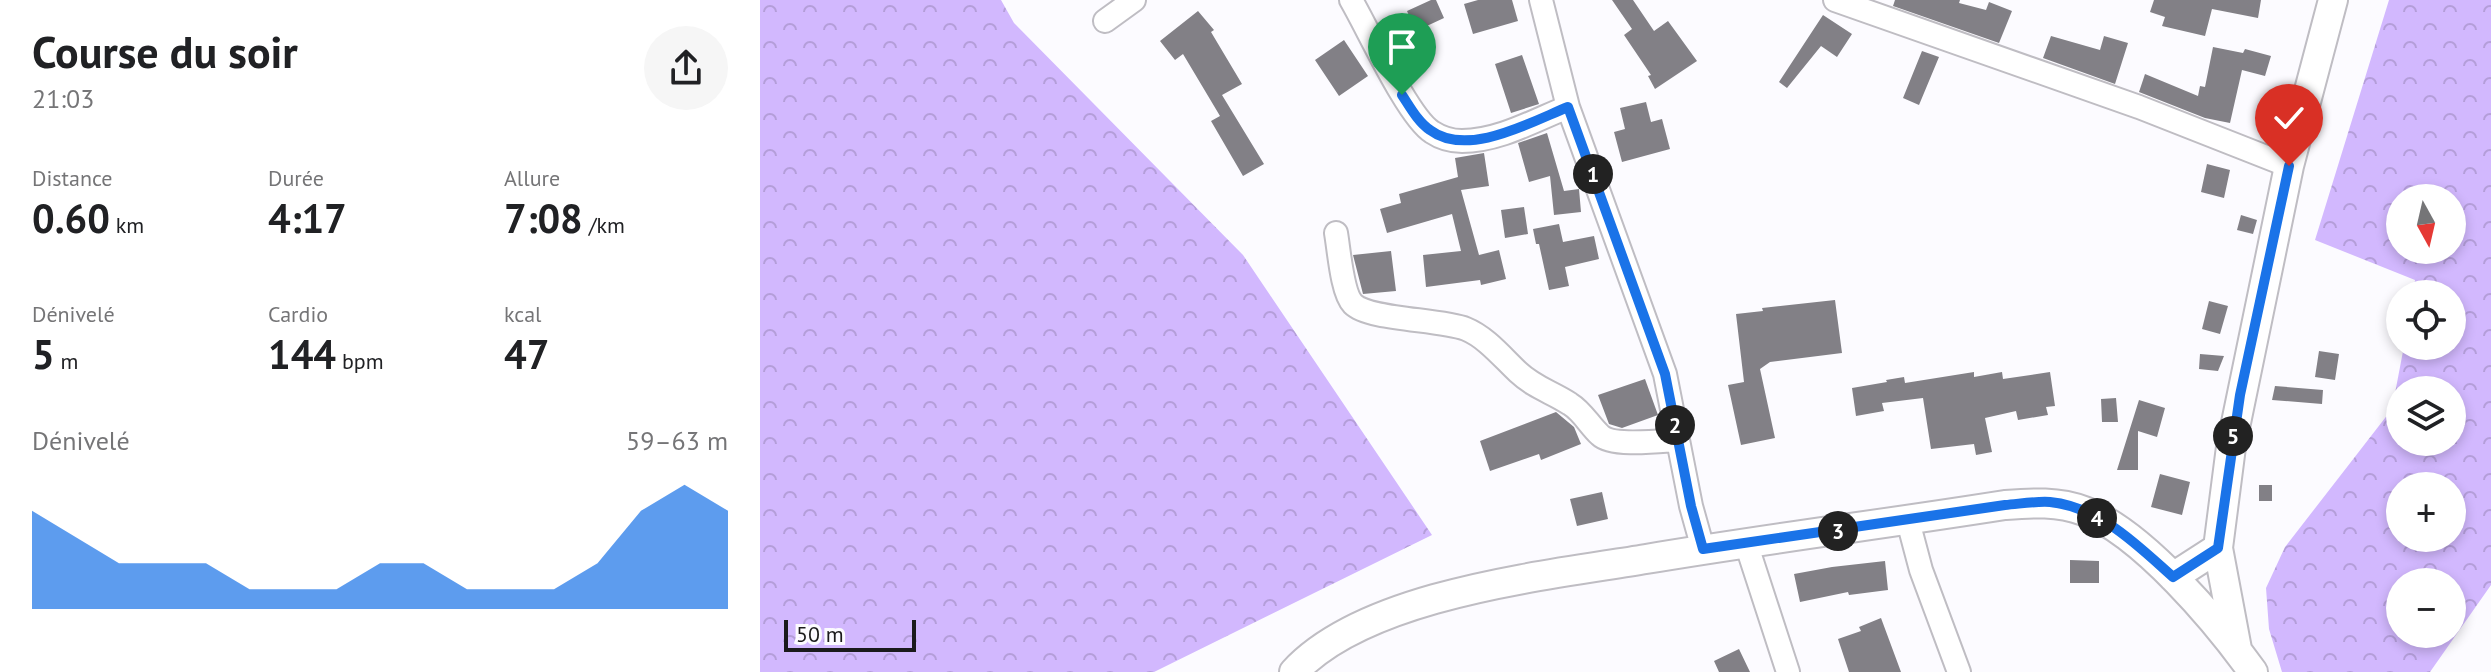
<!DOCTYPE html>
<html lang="fr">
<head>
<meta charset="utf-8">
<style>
  body { margin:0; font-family:"PT Sans",sans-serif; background:#f6f6f6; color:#202124; height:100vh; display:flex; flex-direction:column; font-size:30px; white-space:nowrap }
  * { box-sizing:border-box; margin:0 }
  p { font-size:26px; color:#757577 }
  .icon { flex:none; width:44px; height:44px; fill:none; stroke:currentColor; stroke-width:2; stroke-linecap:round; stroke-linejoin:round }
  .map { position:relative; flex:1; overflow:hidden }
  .side { display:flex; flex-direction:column; background:#fff; width:760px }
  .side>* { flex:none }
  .needle { width:52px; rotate:172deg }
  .tools { position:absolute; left:1626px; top:184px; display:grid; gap:16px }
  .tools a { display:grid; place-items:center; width:80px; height:80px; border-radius:50%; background:#fff; box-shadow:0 4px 12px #0003; font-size:40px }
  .scale { position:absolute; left:24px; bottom:20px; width:132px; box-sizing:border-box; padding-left:8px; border:4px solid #1b1a1c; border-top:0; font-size:22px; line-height:28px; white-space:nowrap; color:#1b1a1c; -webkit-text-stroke:6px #fcfbff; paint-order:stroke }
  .pin { position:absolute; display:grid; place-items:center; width:68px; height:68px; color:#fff; margin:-82px -34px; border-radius:50% 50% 50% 0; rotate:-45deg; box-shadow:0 0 8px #0007 }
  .pin .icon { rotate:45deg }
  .km { position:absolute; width:40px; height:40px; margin:-20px; border-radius:50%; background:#222; color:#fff; font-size:22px; line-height:40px; text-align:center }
  .round { display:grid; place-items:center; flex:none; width:84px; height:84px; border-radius:42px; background:#f6f6f6 }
  .overview { display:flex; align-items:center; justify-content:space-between; height:136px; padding:0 32px }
  h1 { font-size:44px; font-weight:600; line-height:60px }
  .stats { display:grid; grid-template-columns:repeat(3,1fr); gap:12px; height:136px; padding:8px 32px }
  .stats div { display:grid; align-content:center }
  .stats b { font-size:40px; font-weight:600 }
  .stats small { font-size:22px; font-weight:400 }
  .stats p { font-size:22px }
  .chart { height:224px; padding:16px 32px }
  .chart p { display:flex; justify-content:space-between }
  .chart svg { width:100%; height:144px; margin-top:8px; fill:#1a73e8; opacity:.7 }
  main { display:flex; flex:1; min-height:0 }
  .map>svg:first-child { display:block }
  .forest { fill:url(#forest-crowns); fill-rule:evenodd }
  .building { fill:#828086 }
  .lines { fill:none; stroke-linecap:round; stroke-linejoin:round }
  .minor-casing { stroke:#bfbdc3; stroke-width:26 }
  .major-casing { stroke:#bfbdc3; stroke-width:32 }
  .minor { stroke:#fff; stroke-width:22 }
  .major { stroke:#fff; stroke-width:28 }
  .route-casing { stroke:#fff; stroke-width:16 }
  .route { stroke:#1a73e8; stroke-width:10 }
</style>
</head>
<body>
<main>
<section class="side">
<div class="overview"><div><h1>Course du soir</h1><p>21:03</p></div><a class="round"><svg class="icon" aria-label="share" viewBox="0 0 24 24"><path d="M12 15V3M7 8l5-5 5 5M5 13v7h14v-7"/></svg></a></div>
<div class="stats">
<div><p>Distance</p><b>0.60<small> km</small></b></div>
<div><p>Durée</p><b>4:17</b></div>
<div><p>Allure</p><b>7:08<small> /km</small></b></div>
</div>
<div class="stats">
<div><p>Dénivelé</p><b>5<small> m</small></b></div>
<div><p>Cardio</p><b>144<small> bpm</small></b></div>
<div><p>kcal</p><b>47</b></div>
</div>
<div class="chart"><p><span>Dénivelé</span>59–63 m</p>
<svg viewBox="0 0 160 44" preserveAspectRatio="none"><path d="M0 44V14L10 22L20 30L30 30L40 30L50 38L60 38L70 38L80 30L90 30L100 38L110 38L120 38L130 30L140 14L150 6L160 14V44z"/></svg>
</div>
</section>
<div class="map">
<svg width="1731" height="672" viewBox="0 0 1731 672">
  <defs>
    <pattern id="forest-crowns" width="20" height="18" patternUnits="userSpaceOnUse" patternTransform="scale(2)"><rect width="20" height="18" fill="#d2b8fe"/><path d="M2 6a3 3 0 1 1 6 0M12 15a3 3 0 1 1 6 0" fill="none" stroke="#b49ed9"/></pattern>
  </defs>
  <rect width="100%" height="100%" fill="#fcfbff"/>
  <!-- forest -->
  <path class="forest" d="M 0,0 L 241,0 L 254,23 L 483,255 L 672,535 L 394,672 L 0,672 Z
    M 1629,0 L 1731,0 L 1731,585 L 1670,672 L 1522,672 L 1509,629 L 1506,588 L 1525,547 L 1632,409 L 1644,346 L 1692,346 L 1692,294 L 1653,294 L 1655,280 L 1555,240 ZM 1640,198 L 1692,198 L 1692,250 L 1640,250 ZM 1640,390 L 1692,390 L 1692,442 L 1640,442 ZM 1640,486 L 1692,486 L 1692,538 L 1640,538 ZM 1640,582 L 1692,582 L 1692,634 L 1640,634 Z"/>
  <!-- building -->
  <path class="building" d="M 671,0 L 676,0 L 684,18 L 656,31 L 647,11 Z
    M 718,0 L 752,0 L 758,21 L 713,34 L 704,4 Z
    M 852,0 L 873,0 L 894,31 L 908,21 L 937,61 L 895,89 L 888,76 L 891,75 L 864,35 L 872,29 Z
    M 1135,0 L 1200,0 L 1199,3 L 1226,10 L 1229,2 L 1252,11 L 1239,43 L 1133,6 Z
    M 1394,0 L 1501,0 L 1498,18 L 1452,9 L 1445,36 L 1402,26 L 1405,17 L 1390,12 Z
    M 438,11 L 454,30 L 451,32 L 482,84 L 462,95 L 504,164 L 483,176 L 451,121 L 460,116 L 423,54 L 415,60 L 400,41 Z
    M 1063,15 L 1092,34 L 1077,57 L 1061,46 L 1027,88 L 1019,82 Z
    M 1291,36 L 1340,50 L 1344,36 L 1368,43 L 1355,84 L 1283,58 Z
    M 584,40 L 608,76 L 579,96 L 555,60 Z
    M 1453,47 L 1483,53 L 1485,49 L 1511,56 L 1505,76 L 1482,70 L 1470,123 L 1445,118 L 1379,92 L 1385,74 L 1438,96 L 1440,86 L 1445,87 Z
    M 1162,51 L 1179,57 L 1159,105 L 1143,98 Z
    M 762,55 L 779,104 L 751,113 L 735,64 Z
    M 886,102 L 891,122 L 902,119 L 910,149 L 862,162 L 854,132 L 865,129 L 860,108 Z
    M 787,133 L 804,191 L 819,189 L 821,212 L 794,215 L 790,176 L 769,182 L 758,143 Z
    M 724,153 L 729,186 L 701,190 L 719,255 L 739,250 L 746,279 L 721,285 L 720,280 L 666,287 L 663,255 L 701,251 L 692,214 L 627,233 L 620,209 L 641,203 L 639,194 L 698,177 L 695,158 Z
    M 1447,164 L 1470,170 L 1464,198 L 1441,192 Z
    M 764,207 L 768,234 L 745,238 L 741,210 Z
    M 1481,215 L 1497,220 L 1493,234 L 1477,230 Z
    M 799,224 L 803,242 L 834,236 L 839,259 L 805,267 L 809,286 L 789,290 L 779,244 L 776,244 L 773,229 Z
    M 631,251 L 636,291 L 603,294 L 593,255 Z
    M 1075,300 L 1082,353 L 1010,362 L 1000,369 L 1015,438 L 981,445 L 968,385 L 984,382 L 976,314 L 1003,311 L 1002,308 Z
    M 1449,301 L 1468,306 L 1460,334 L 1442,329 Z
    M 1559,351 L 1579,354 L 1575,380 L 1555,377 Z
    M 1440,354 L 1464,356 L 1458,371 L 1439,369 Z
    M 1214,372 L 1214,377 L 1242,372 L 1243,379 L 1290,372 L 1295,406 L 1286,407 L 1288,415 L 1258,420 L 1256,411 L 1225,418 L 1232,452 L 1216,455 L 1214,444 L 1171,449 L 1163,398 L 1122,403 L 1124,411 L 1096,416 L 1092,388 L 1127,382 L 1126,380 L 1144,377 L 1145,383 Z
    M 885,379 L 898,415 L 862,428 L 849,424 L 838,395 Z
    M 1515,386 L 1563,390 L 1562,404 L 1512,400 Z
    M 1356,398 L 1358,422 L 1342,422 L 1341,399 Z
    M 1379,400 L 1405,408 L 1397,437 L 1378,431 L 1378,470 L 1357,470 Z
    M 796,412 L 814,427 L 821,444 L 781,460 L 779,454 L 730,471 L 720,441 Z
    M 1400,474 L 1430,482 L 1422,515 L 1391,507 Z
    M 1499,485 L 1512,485 L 1512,501 L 1499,501 Z
    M 842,492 L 848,519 L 817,526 L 810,499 Z
    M 1310,560 L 1339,561 L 1339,583 L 1310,583 Z
    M 1125,561 L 1128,590 L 1089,595 L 1088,592 L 1040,602 L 1034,574 L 1072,567 Z
    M 1121,618 L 1141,672 L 1089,672 L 1078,639 L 1101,631 L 1099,627 Z
    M 979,649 L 990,672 L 959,672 L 954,661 Z"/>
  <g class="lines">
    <!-- minor casing -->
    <g class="minor-casing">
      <path id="minor" d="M 591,0 C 608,29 648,117 672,132 C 681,138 692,141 702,141 C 739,141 775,120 808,107
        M 781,0 L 808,107 L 905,374 L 931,506 L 943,549
        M 1075,0 L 1379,107 L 1529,166
        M 345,21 L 374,0
        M 576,233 C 579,250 582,293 593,304 C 609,320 681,319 706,329 C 726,337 743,358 758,372 C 775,388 792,392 810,404 C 823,412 829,425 840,435 C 852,447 901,441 918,440
        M 1148,521 L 1161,570 L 1199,672
        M 986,543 L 1028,672"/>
    </g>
    <!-- major casing -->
    <g class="major-casing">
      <path id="major" d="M 1413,577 L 1458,548
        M 1477,649 L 1458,548 L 1471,447 L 1529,166 L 1573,0
        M 534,672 C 606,594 784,576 886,559 C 1005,539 1125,524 1245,505 C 1272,503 1298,501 1324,511 C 1382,532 1458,623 1493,672"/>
    </g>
    <!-- minor -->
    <use href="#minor" class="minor"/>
    <!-- major -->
    <use href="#major" class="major"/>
  </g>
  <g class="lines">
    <!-- route casing -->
    <g class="route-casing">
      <path id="route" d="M 642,95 C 650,107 658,122 670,130 C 707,158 771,122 808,107 L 905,374 L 931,506 L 943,549 L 1245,505 C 1259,504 1275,501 1290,502 C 1340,507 1377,545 1413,577 L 1458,548 L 1480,395 L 1529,166"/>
    </g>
    <!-- route -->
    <use href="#route" class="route"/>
  </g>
</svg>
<div class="tools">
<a><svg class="needle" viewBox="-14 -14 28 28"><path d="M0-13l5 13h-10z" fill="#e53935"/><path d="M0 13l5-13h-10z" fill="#757577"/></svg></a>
<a><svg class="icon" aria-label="locate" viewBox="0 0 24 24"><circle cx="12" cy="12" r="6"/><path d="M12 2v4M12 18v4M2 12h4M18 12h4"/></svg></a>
<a><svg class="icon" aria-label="layers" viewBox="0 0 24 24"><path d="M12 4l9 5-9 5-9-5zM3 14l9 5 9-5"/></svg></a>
<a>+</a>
<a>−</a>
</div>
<div class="scale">50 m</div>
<div class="pin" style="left:642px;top:95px;background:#1e9e55"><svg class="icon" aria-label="arrive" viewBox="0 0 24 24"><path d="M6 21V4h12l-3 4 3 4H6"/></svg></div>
<div class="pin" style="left:1529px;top:166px;background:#d93025"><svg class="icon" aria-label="check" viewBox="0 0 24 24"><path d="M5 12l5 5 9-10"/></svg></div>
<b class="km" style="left:833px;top:174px">1</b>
<b class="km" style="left:915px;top:425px">2</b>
<b class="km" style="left:1078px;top:531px">3</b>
<b class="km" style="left:1337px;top:518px">4</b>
<b class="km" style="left:1473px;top:436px">5</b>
</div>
</main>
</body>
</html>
